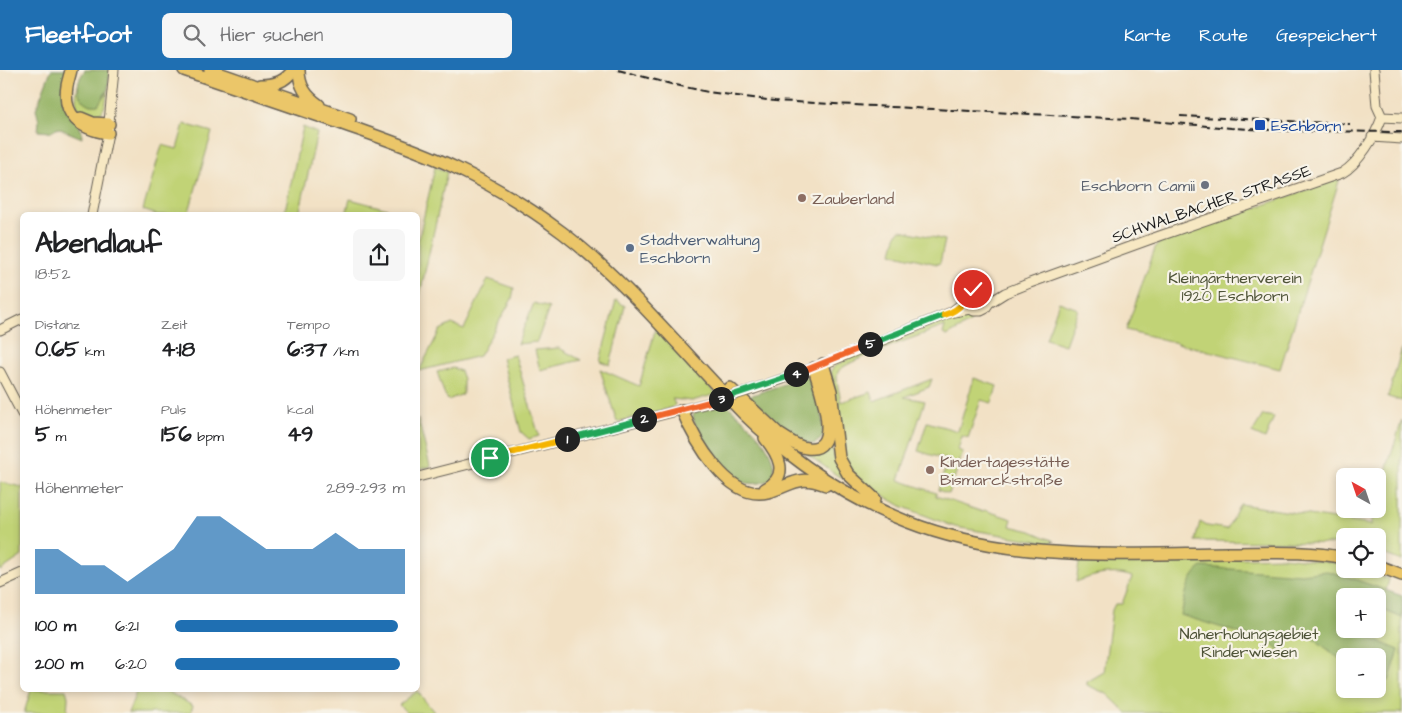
<!DOCTYPE html>
<html lang="de">
<head>
<meta charset="utf-8">
<style>
  body { margin:0; font-family:"Architects Daughter",sans-serif; background:#f6f6f6; color:#202124; height:100vh; display:flex; flex-direction:column; font-size:19px; white-space:nowrap }
  * { box-sizing:border-box; margin:0 }
  p { font-size:16px; color:#757577 }
  .icon { flex:none; width:28px; height:28px; fill:none; stroke:currentColor; stroke-width:2; stroke-linecap:round; stroke-linejoin:round }
  .map { position:relative; flex:1; overflow:hidden }
  .sheet { position:absolute; left:20px; top:142px; width:400px; height:480px; display:flex; flex-direction:column; background:#fff; border-radius:8px; box-shadow:0 2px 8px #0003 }
  .sheet>* { flex:none }
  .needle { width:32px; rotate:320deg }
  .fabs { position:absolute; left:1336px; top:398px; display:grid; gap:10px }
  .fabs a { display:grid; place-items:center; width:50px; height:50px; border-radius:8px; background:#fff; box-shadow:0 2px 8px #0003; font-size:25px }
  .pin { position:absolute; display:grid; place-items:center; width:42px; height:42px; color:#fff; margin:-21px; border:2px solid #fff; border-radius:50%; box-shadow:0 1px 5px #0007 }
  .km { position:absolute; width:25px; height:25px; margin:-12px; border-radius:50%; background:#222; color:#fff; font-size:14px; line-height:25px; text-align:center }
  .round { display:grid; place-items:center; flex:none; width:52px; height:52px; border-radius:8px; background:#f6f6f6 }
  .headline { display:flex; align-items:center; justify-content:space-between; height:85px; padding:0 15px }
  h1 { font-size:28px; font-weight:800; line-height:38px }
  .metrics { display:grid; grid-template-columns:repeat(3,1fr); gap:8px; height:85px; padding:5px 15px }
  .metrics div { display:grid; align-content:center }
  .metrics b { font-size:21px; font-weight:800 }
  .metrics small { font-size:14px; font-weight:400 }
  .metrics p { font-size:14px }
  .chart { height:140px; padding:10px 15px }
  .chart p { display:flex; justify-content:space-between }
  .chart svg { width:100%; height:90px; margin-top:5px; fill:#1f6fb2; opacity:.7 }
  ul { padding:0 15px; list-style:none; font-size:16px }
  li { display:grid; grid-template-columns:80px 60px 1fr; align-items:center; height:38px }
  li i { height:12px; border-radius:6px; background:#1f6fb2 }
  header { display:flex; align-items:center; gap:30px; box-sizing:border-box; height:70px; padding:0 25px; background:#1f6fb2; color:#fff }
  header strong { font-size:24px }
  nav { display:flex; gap:28px; margin-inline-start:auto; font-size:18px }
  .search { width:350px; height:45px; background:#f6f6f6; display:flex; align-items:center; gap:12px; box-sizing:border-box; padding:0 18px; border-radius:8px; color:#757577; font-size:19px }
  .map>svg:first-child { display:block }
  .green { fill:#c1d376; stroke:#6e7849; fill-rule:evenodd }
  .forest { fill:#98b567; stroke:#5a6842 }
  .lines { fill:none; stroke-linecap:round; stroke-linejoin:round }
  .secondary-casing { stroke:#676157; stroke-width:11 }
  .highway-casing { stroke:#676157; stroke-width:14 }
  .secondary { stroke:#f7e8c3; stroke-width:9 }
  .highway { stroke:#ebc669; stroke-width:11 }
  .rail { stroke:#1c1c1c; stroke-width:2; stroke-dasharray:8 4; stroke-linecap:butt }
  .secondary-bridge-casing { stroke:#676157; stroke-width:11; stroke-linecap:butt }
  .secondary-bridge { stroke:#f7e8c3; stroke-width:9 }
  .split-1-casing { stroke:#fff; stroke-width:10 }
  .split-2-casing { stroke:#fff; stroke-width:10 }
  .split-3-casing { stroke:#fff; stroke-width:10 }
  .split-4-casing { stroke:#fff; stroke-width:10 }
  .split-5-casing { stroke:#fff; stroke-width:10 }
  .split-6-casing { stroke:#fff; stroke-width:10 }
  .split-7-casing { stroke:#fff; stroke-width:10 }
  .split-1 { stroke:#f5b400; stroke-width:6 }
  .split-2 { stroke:#22a559; stroke-width:6 }
  .split-3 { stroke:#f0652b; stroke-width:6 }
  .split-4 { stroke:#22a559; stroke-width:6 }
  .split-5 { stroke:#f0652b; stroke-width:6 }
  .split-6 { stroke:#22a559; stroke-width:6 }
  .split-7 { stroke:#f5b400; stroke-width:6 }
  .transit-dot { fill:#1a4fb4; stroke:#f7f3e8; stroke-width:2 }
  .worship-dot { fill:#6b7280; stroke:#f7f3e8; stroke-width:2 }
  .education-dot { fill:#8d6e63; stroke:#f7f3e8; stroke-width:2 }
  .service-dot { fill:#5c6f8a; stroke:#f7f3e8; stroke-width:2 }
  .labels { text-anchor:middle; stroke-width:4.5; stroke-linejoin:round; paint-order:stroke }
  .transit-label { font-size:16px; fill:#164399; stroke:#f7f3e8; text-anchor:start }
  .worship-label { font-size:16px; fill:#5b616d; stroke:#f7f3e8; text-anchor:end }
  .education-label { font-size:16px; fill:#785e54; stroke:#f7f3e8; text-anchor:start }
  .street-label { font-size:16px; fill:#1c1c1c; stroke:#f7f3e8 }
  .service-label { font-size:16px; fill:#4e5e75; stroke:#f7f3e8; text-anchor:start }
  .park-label { font-size:16px; fill:#4e5337; stroke:#f7f3e8 }
</style>
</head>
<body>
<header>
<strong>Fleetfoot</strong>
<div class="search"><svg class="icon" aria-label="search" viewBox="0 0 24 24"><circle cx="10" cy="10" r="6"/><path d="M15 15l6 6"/></svg>Hier suchen</div>
<nav><a>Karte</a><a>Route</a><a>Gespeichert</a></nav>
</header>
<div class="map">
<svg width="1402" height="643" viewBox="0 0 1402 643">
  <rect width="100%" height="100%" fill="#f7f3e8"/>
  <filter id="ink" filterUnits="userSpaceOnUse"><feTurbulence type="fractalNoise" baseFrequency=".02" numOctaves="2"/><feDisplacementMap in="SourceGraphic" scale="10" xChannelSelector="R" yChannelSelector="G"/><feConvolveMatrix kernelMatrix="1 2 1 2 8 2 1 2 1" color-interpolation-filters="sRGB"/></filter>
  <filter id="wash" filterUnits="userSpaceOnUse"><feTurbulence type="fractalNoise" baseFrequency=".0096" numOctaves="4" result="noise"/><feDisplacementMap in="SourceGraphic" scale="20" xChannelSelector="R" yChannelSelector="G"/><feGaussianBlur stdDeviation="1.12" result="paint"/><feColorMatrix in="noise" values="0 0 0 0 0 0 0 0 0 0 0 0 0 0 0 0 0 1.4 0 .05"/><feComposite in="paint" operator="in"/></filter>
  <g filter="url(#wash)">
    <rect width="100%" height="100%" fill="#f2e1c5"/>
    <!-- green -->
    <path class="green" d="M 79,12 L 80,25 L 104,27 L 108,19 C 106,30 106,42 95,48 C 73,42 74,30 79,12 Z
      M 184,54 L 212,62 L 188,145 L 157,145 L 143,140 L 162,75 L 177,79 Z
      M 303,57 L 317,63 L 299,145 L 284,145 Z
      M 435,97 L 447,102 L 418,233 L 418,172 Z
      M 1338,109 L 1339,111 L 1280,299 L 1126,260 L 1155,178 L 1161,171 Z
      M 350,129 L 391,140 L 390,145 L 346,145 Z
      M 901,160 L 945,170 L 940,193 L 937,194 L 892,183 L 897,163 Z
      M 488,209 L 514,218 L 512,229 L 479,286 L 419,301 L 440,260 L 452,254 L 464,259 Z
      M 616,230 L 625,236 L 610,295 L 600,291 Z
      M 1059,232 L 1078,239 L 1065,275 L 1046,269 Z
      M 534,233 L 549,238 L 537,272 L 517,274 Z
      M 962,244 L 971,249 L 971,252 L 947,266 L 943,264 L 945,256 C 930,262 841,292 838,302 C 835,309 840,324 841,332 L 871,322 L 874,331 L 932,309 L 929,317 L 904,327 L 925,331 L 899,410 L 936,423 L 936,426 L 983,442 L 984,440 L 1012,449 L 1010,456 L 1031,461 L 1054,471 L 1050,473 L 955,457 L 901,436 L 861,412 L 844,391 L 831,300 L 836,295 L 865,281 Z
      M 656,258 L 716,324 L 692,331 L 672,329 L 675,334 L 673,337 L 617,352 L 600,299 L 639,316 Z
      M 559,278 L 581,290 L 540,300 L 535,280 Z
      M 1402,278 L 1402,331 L 1388,327 Z
      M 515,285 L 539,366 L 529,369 L 521,362 L 502,288 Z
      M 453,298 L 460,301 L 463,309 L 463,324 L 448,330 C 442,321 441,312 437,302 Z
      M 974,308 L 997,316 L 992,333 L 981,330 L 968,368 L 962,366 L 958,380 L 963,382 L 949,424 L 938,420 L 948,390 L 918,381 L 927,352 L 958,361 Z
      M 1263,345 L 1274,347 L 1265,369 L 1252,363 Z
      M 418,349 L 430,396 L 418,400 Z
      M 1402,350 L 1402,491 L 1378,482 L 1378,466 L 1345,466 L 1345,477 L 1333,474 L 1288,472 L 1195,471 L 1200,452 L 1207,456 L 1227,459 L 1240,434 L 1371,455 L 1375,439 L 1378,439 L 1380,420 Z
      M 830,365 L 834,387 L 856,414 L 835,404 L 804,382 C 817,386 823,373 830,365 Z
      M 0,412 L 22,417 L 22,486 L 0,501 Z
      M 1283,487 L 1345,494 L 1345,499 L 1360,499 L 1389,509 L 1386,521 L 1402,528 L 1402,643 L 1127,643 L 1107,624 L 1087,615 L 1087,612 L 1104,602 L 1112,540 L 1115,534 L 1122,534 L 1132,507 C 1114,500 1093,505 1076,512 L 1080,488 L 1167,490 ZM 1345,526 L 1378,526 L 1378,559 L 1345,559 ZM 1345,586 L 1378,586 L 1378,619 L 1345,619 Z
      M 31,620 L 66,620 L 68,627 L 67,643 L 24,643 Z
      M 137,620 L 165,620 L 193,636 L 190,643 L 128,643 Z
      M 417,621 L 434,642 L 433,643 L 407,643 L 399,635 Z"/>
    <!-- forest -->
    <path class="forest" d="M 51,0 L 67,0 L 65,17 L 81,60 L 82,68 L 58,58 L 51,62 L 38,61 L 39,51 L 36,39 Z
      M 85,0 L 110,0 L 108,19 L 98,35 C 83,37 76,25 79,11 C 80,7 83,3 85,0 Z
      M 804,307 L 808,307 L 813,311 L 822,344 L 823,367 L 815,374 L 799,373 L 747,327 Z
      M 725,333 C 744,351 782,379 772,409 C 760,415 744,416 732,407 C 719,397 694,362 693,345 L 698,340 Z
      M 1202,497 L 1301,504 L 1327,501 L 1351,508 L 1402,526 L 1402,548 L 1381,539 L 1378,551 L 1378,526 L 1345,526 L 1345,559 L 1375,559 L 1372,569 L 1399,580 L 1389,611 L 1378,608 L 1378,586 L 1345,586 L 1345,593 L 1303,560 C 1291,558 1288,566 1287,576 L 1279,580 L 1271,573 L 1181,545 C 1186,526 1186,509 1202,497 Z"/>
  </g>
  <g filter="url(#ink)">
    <g class="lines">
      <!-- secondary casing -->
      <g class="secondary-casing">
        <path id="secondary" d="M 1374,0 L 1377,36 L 1382,47
          M 1382,47 L 1402,48
          M 1372,67 L 1402,69
          M 92,145 L 108,63 L 114,0
          M 953,241 C 956,238 960,236 963,233 C 968,227 971,213 983,219 C 989,222 989,227 989,233
          M 0,260 L 22,249
          M 0,302 L 22,344
          M 754,319 L 814,298 L 949,243 L 970,239 L 974,241 L 981,241 L 985,239 L 989,233 L 1005,223 L 1030,213 L 1151,169 L 1342,103 C 1358,94 1376,65 1382,47
          M 418,407 L 708,333
          M 0,513 L 22,503"/>
      </g>
      <!-- highway casing -->
      <g class="highway-casing">
        <path id="highway" d="M 71,0 C 70,5 68,10 67,16 C 62,46 81,59 108,63
          M 184,0 C 236,18 288,35 340,53 C 379,67 419,80 456,98 C 494,116 530,138 563,163 C 631,215 684,284 744,344 C 791,390 847,428 908,452 C 1010,492 1120,484 1227,483 C 1266,483 1306,480 1345,488
          M 210,0 L 350,49
          M 299,0 C 299,16 306,26 319,35
          M 260,15 C 274,15 285,12 293,0
          M 81,48 L 93,53 L 109,54
          M 823,294 L 831,321 L 839,388 L 848,404 L 875,429
          M 730,318 L 777,362
          M 682,340 C 694,369 728,432 768,422 C 794,415 796,404 826,415
          M 776,362 C 785,367 796,377 807,378 C 845,383 818,314 814,298
          M 765,368 C 778,384 791,406 765,419
          M 1378,496 L 1402,505"/>
      </g>
      <!-- secondary -->
      <use href="#secondary" class="secondary"/>
      <!-- highway -->
      <use href="#highway" class="highway"/>
      <!-- rail -->
      <path class="rail" d="M 618,0 L 671,14 L 708,22 L 775,31 L 1129,49 L 1231,58 L 1289,61 L 1402,62
        M 1180,46 L 1350,54"/>
      <!-- secondary-bridge casing -->
      <g class="secondary-bridge-casing">
        <path id="secondary-bridge" d="M 708,333 L 754,319"/>
      </g>
      <!-- secondary-bridge -->
      <use href="#secondary-bridge" class="secondary-bridge"/>
    </g>
  </g>
  <g class="lines" filter="url(#ink)">
    <!-- split-1 casing -->
    <g class="split-1-casing">
      <path id="split-1" d="M 490,388 L 567,369"/>
    </g>
    <!-- split-2 casing -->
    <g class="split-2-casing">
      <path id="split-2" d="M 567,369 L 644,349"/>
    </g>
    <!-- split-3 casing -->
    <g class="split-3-casing">
      <path id="split-3" d="M 644,349 L 721,329"/>
    </g>
    <!-- split-4 casing -->
    <g class="split-4-casing">
      <path id="split-4" d="M 721,329 L 796,304"/>
    </g>
    <!-- split-5 casing -->
    <g class="split-5-casing">
      <path id="split-5" d="M 796,304 L 870,274"/>
    </g>
    <!-- split-6 casing -->
    <g class="split-6-casing">
      <path id="split-6" d="M 870,274 L 944,245"/>
    </g>
    <!-- split-7 casing -->
    <g class="split-7-casing">
      <path id="split-7" d="M 944,245 C 951,243 959,238 964,232 C 967,227 967,223 973,219"/>
    </g>
    <!-- split-1 -->
    <use href="#split-1" class="split-1"/>
    <!-- split-2 -->
    <use href="#split-2" class="split-2"/>
    <!-- split-3 -->
    <use href="#split-3" class="split-3"/>
    <!-- split-4 -->
    <use href="#split-4" class="split-4"/>
    <!-- split-5 -->
    <use href="#split-5" class="split-5"/>
    <!-- split-6 -->
    <use href="#split-6" class="split-6"/>
    <!-- split-7 -->
    <use href="#split-7" class="split-7"/>
  </g>
  <!-- markers -->
  <rect class="transit-dot" x="1254" y="49" width="12" height="12" rx="2.5"/>
  <circle class="worship-dot" cx="1205" cy="115" r="5"/>
  <g class="education-dot">
    <circle cx="802" cy="128" r="5"/>
    <circle cx="930" cy="400" r="5"/>
  </g>
  <circle class="service-dot" cx="630" cy="178" r="5"/>
  <g class="labels">
    <!-- transit labels -->
    <g class="transit-label">
      <text x="1271" y="61">Eschborn</text>
    </g>
    <!-- worship labels -->
    <g class="worship-label">
      <text x="1195" y="121">Eschborn Camii</text>
    </g>
    <!-- education labels -->
    <g class="education-label">
      <text x="812" y="134">Zauberland</text>
      <text x="940" y="397">Kindertagesstätte<tspan x="940" dy="18">Bismarckstraße</tspan></text>
    </g>
    <!-- street labels -->
    <g class="street-label">
      <text transform="translate(1211 133) rotate(-19)" y="6">SCHWALBACHER STRASSE</text>
    </g>
    <!-- service labels -->
    <g class="service-label">
      <text x="640" y="175">Stadtverwaltung<tspan x="640" dy="18">Eschborn</tspan></text>
    </g>
    <!-- park labels -->
    <g class="park-label">
      <text x="1235" y="213">Kleingärtnerverein<tspan x="1235" dy="18">1920 Eschborn</tspan></text>
      <text x="1249" y="569">Naherholungsgebiet<tspan x="1249" dy="18">Rinderwiesen</tspan></text>
    </g>
  </g>
</svg>
<div class="fabs">
<a><svg class="needle" viewBox="-14 -14 28 28"><path d="M0-13l5 13h-10z" fill="#e53935"/><path d="M0 13l5-13h-10z" fill="#757577"/></svg></a>
<a><svg class="icon" aria-label="locate" viewBox="0 0 24 24"><circle cx="12" cy="12" r="6"/><path d="M12 2v4M12 18v4M2 12h4M18 12h4"/></svg></a>
<a>+</a>
<a>−</a>
</div>
<div class="pin" style="left:490px;top:388px;background:#1e9e55"><svg class="icon" aria-label="arrive" viewBox="0 0 24 24"><path d="M6 21V4h12l-3 4 3 4H6"/></svg></div>
<div class="pin" style="left:973px;top:219px;background:#d93025"><svg class="icon" aria-label="check" viewBox="0 0 24 24"><path d="M5 12l5 5 9-10"/></svg></div>
<b class="km" style="left:567px;top:369px">1</b>
<b class="km" style="left:644px;top:349px">2</b>
<b class="km" style="left:721px;top:329px">3</b>
<b class="km" style="left:796px;top:304px">4</b>
<b class="km" style="left:870px;top:274px">5</b>
<section class="sheet">
<div class="headline"><div><h1>Abendlauf</h1><p>18:52</p></div><a class="round"><svg class="icon" aria-label="share" viewBox="0 0 24 24"><path d="M12 15V3M7 8l5-5 5 5M5 13v7h14v-7"/></svg></a></div>
<div class="metrics">
<div><p>Distanz</p><b>0.65<small> km</small></b></div>
<div><p>Zeit</p><b>4:18</b></div>
<div><p>Tempo</p><b>6:37<small> /km</small></b></div>
</div>
<div class="metrics">
<div><p>Höhenmeter</p><b>5<small> m</small></b></div>
<div><p>Puls</p><b>156<small> bpm</small></b></div>
<div><p>kcal</p><b>49</b></div>
</div>
<div class="chart"><p><span>Höhenmeter</span>289–293 m</p>
<svg viewBox="0 0 160 44" preserveAspectRatio="none"><path d="M0 44V22L10 22L20 30L30 30L40 38L50 30L60 22L70 6L80 6L90 14L100 22L110 22L120 22L130 14L140 22L150 22L160 22V44z"/></svg>
</div>
<ul>
<li><b>100 m</b>6:21<i style="width:97%"></i></li>
<li><b>200 m</b>6:20<i style="width:98%"></i></li>
</ul>
</section>
</div>
</body>
</html>
